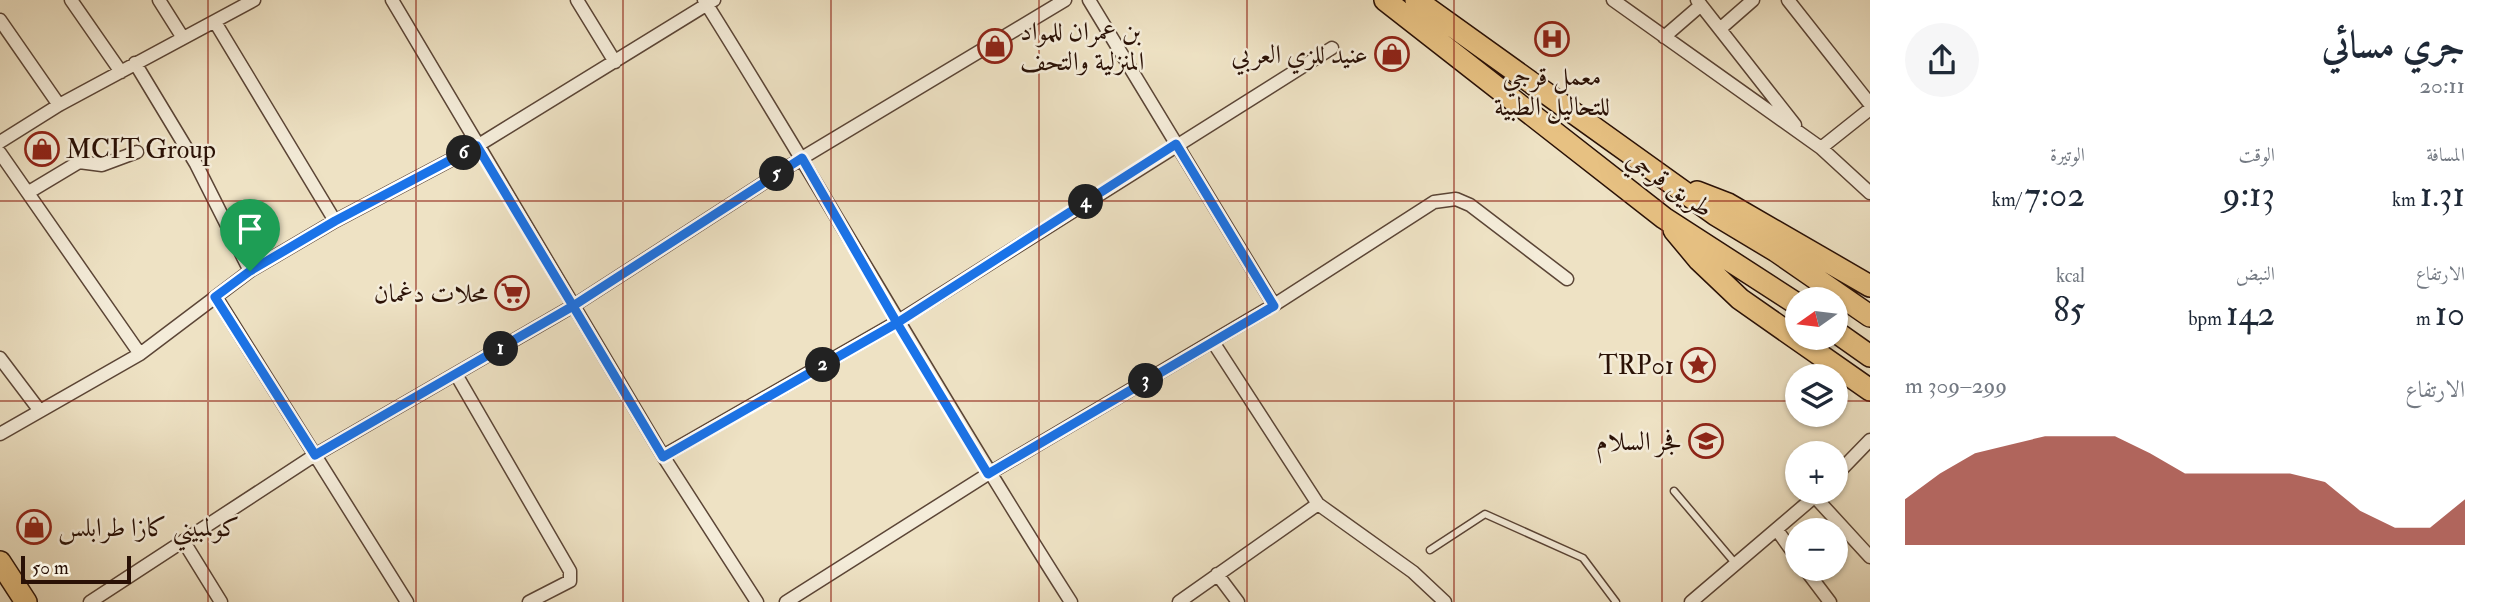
<!DOCTYPE html>
<html lang="ar">
<head>
<meta charset="utf-8">
<style>
  body { margin:0; font-family:"IM FELL Double Pica",Amiri,serif; background:#f6f6f7; color:#1f2937; direction:rtl; height:100vh; display:flex; flex-direction:column; font-size:26px; white-space:nowrap }
  * { box-sizing:border-box; margin:0 }
  p { font-size:23px; color:#747a83 }
  .icon { flex:none; width:38px; height:38px; fill:none; stroke:currentColor; stroke-width:2; stroke-linecap:round; stroke-linejoin:round }
  .map { position:relative; flex:1; overflow:hidden; direction:ltr }
  .details { display:flex; flex-direction:column; background:#fff; width:630px }
  .details>* { flex:none }
  .needle { width:46px; rotate:256deg }
  .fabs { position:absolute; left:1785px; top:287px; display:grid; gap:14px }
  .fabs a { display:grid; place-items:center; width:63px; height:63px; border-radius:50%; background:#fff; box-shadow:0 2px 5px #0004; font-size:35px }
  .scale { position:absolute; left:21px; bottom:18px; width:110px; box-sizing:border-box; padding-left:7px; border:4px solid #2a1106; border-top:0; font-size:19px; line-height:24px; white-space:nowrap; color:#2a1106; -webkit-text-stroke:5px #f4ecd9; paint-order:stroke }
  .pin { position:absolute; display:grid; place-items:center; width:60px; height:60px; color:#fff; margin:-72px -30px; border-radius:50% 50% 50% 0; rotate:-45deg; box-shadow:0 0 7px #0007 }
  .pin .icon { rotate:45deg }
  .km { position:absolute; width:35px; height:35px; margin:-18px; border-radius:50%; background:#222; color:#fff; font-size:19px; line-height:35px; text-align:center }
  .round { display:grid; place-items:center; flex:none; width:74px; height:74px; border-radius:37px; background:#f6f6f7 }
  .summary { display:flex; align-items:center; justify-content:space-between; height:119px; padding:0 35px }
  h1 { font-size:38px; font-weight:600; line-height:52px }
  .figures { display:grid; grid-template-columns:repeat(3,1fr); gap:10px; height:119px; padding:7px 35px }
  .figures div { display:grid; align-content:center }
  .figures b { font-size:35px; font-weight:600 }
  .figures small { font-size:19px; font-weight:400 }
  .figures p { font-size:19px }
  .chart { height:196px; padding:14px 35px }
  .chart p { display:flex; justify-content:space-between }
  .chart svg { width:100%; height:126px; margin-top:7px; fill:#8f2418; opacity:.7 }
  main { display:flex; flex:1; min-height:0 }
  .map>svg:first-child { display:block }
  .lines { fill:none; stroke-linecap:round; stroke-linejoin:round }
  .service-casing { stroke:#5b4536; stroke-width:9 }
  .minor-casing { stroke:#5b4536; stroke-width:15 }
  .primary-casing { stroke:#2a1106; stroke-width:24 }
  .trunk-casing { stroke:#2a1106; stroke-width:24 }
  .service { stroke:#f4ecd9; stroke-width:6 }
  .minor { stroke:#f4ecd9; stroke-width:12 }
  .primary { stroke:#e7c182; stroke-width:21 }
  .trunk { stroke:#e7c182; stroke-width:21 }
  .route-casing { stroke:#fff; stroke-width:14 }
  .route { stroke:#1a73e8; stroke-width:9 }
  .grid { fill:none; stroke:#8f2418; stroke-width:2; stroke-opacity:0.55 }
  .labels { text-anchor:middle; stroke-width:5; stroke-linejoin:round; paint-order:stroke }
  .poi-label { font-size:26px; fill:#2a1106; stroke:#f4ecd9; text-anchor:end }
  .street-label { font-size:26px; fill:#2a1106; stroke:#f4ecd9 }
</style>
</head>
<body>
<main>
<section class="details">
<div class="summary"><div><h1>جري مسائي</h1><p>20:11</p></div><a class="round"><svg class="icon" aria-label="share" viewBox="0 0 24 24"><path d="M12 15V3M7 8l5-5 5 5M5 13v7h14v-7"/></svg></a></div>
<div class="figures">
<div><p>المسافة</p><b>1.31<small> km</small></b></div>
<div><p>الوقت</p><b>9:13</b></div>
<div><p>الوتيرة</p><b>7:02<small> /km</small></b></div>
</div>
<div class="figures">
<div><p>الارتفاع</p><b>10<small> m</small></b></div>
<div><p>النبض</p><b>142<small> bpm</small></b></div>
<div><p>kcal</p><b>85</b></div>
</div>
<div class="chart"><p><span>الارتفاع</span>299–309 m</p>
<svg viewBox="0 0 160 44" preserveAspectRatio="none"><path d="M0 44V28L10 19L20 12L30 9L40 6L50 6L60 6L70 12L80 19L90 19L100 19L110 19L120 22L130 32L140 38L150 38L160 28V44z"/></svg>
</div>
</section>
<div class="map">
<svg width="1870" height="602" viewBox="0 0 1870 602">
  <rect width="100%" height="100%" fill="#eee2c4"/>
  <filter id="stains"><feTurbulence type="fractalNoise" baseFrequency=".00286" numOctaves="4"/><feColorMatrix values="0 0 0 0 .2 0 0 0 0 .09 0 0 0 0 .02 0 0 0 .5 -.17"/></filter>
  <radialGradient id="worn" r=".72"><stop offset=".6" stop-color="#630" stop-opacity="0"/><stop offset="1" stop-color="#630" stop-opacity=".3"/></radialGradient>
  <g class="lines">
    <!-- service casing -->
    <g class="service-casing">
      <path id="service" d="M 1674,491 L 1735,563
        M 1430,550 L 1485,514 L 1583,558 L 1616,602"/>
    </g>
    <!-- minor casing -->
    <g class="minor-casing">
      <path id="minor" d="M 71,0 L 121,72
        M 159,0 L 183,38
        M 392,0 L 663,456 L 757,602
        M 577,0 L 615,62
        M 704,0 C 829,199 944,404 1071,602
        M 1089,0 L 1274,305 L 1434,202 L 1456,199 L 1470,205 L 1567,279
        M 1613,0 L 1821,148 L 1870,193
        M 1697,0 L 1795,125
        M 1788,0 L 1870,104
        M 0,20 L 59,105
        M 215,22 L 335,221
        M 1721,28 L 1753,0
        M 1664,37 L 1701,5
        M 135,63 L 196,164 L 250,271
        M 0,142 L 59,105 L 254,0
        M 1821,148 L 1870,109
        M 0,153 L 140,354
        M 29,192 L 79,162 L 102,165 L 137,152
        M 216,297 L 407,602
        M 1213,342 L 1318,504 L 1413,572 L 1445,602
        M 0,358 L 40,411
        M 457,376 L 570,571 L 570,581 L 529,602
        M 0,434 L 140,354 L 250,271 L 335,221 L 477,146 L 714,0
        M 663,456 L 897,322 L 1332,48
        M 1836,475 L 1870,440
        M 1815,497 L 1870,557
        M 1777,530 L 1797,558
        M 184,542 L 221,602
        M 1805,569 L 1830,602
        M 1217,574 L 1238,602
        M 90,602 L 315,455 L 573,306 L 802,158 L 1065,0
        M 786,602 L 988,474 L 1274,305
        M 1179,602 L 1318,504
        M 1691,602 L 1820,492"/>
    </g>
    <!-- primary casing -->
    <g class="primary-casing">
      <path id="primary" d="M 0,562 L 26,602"/>
    </g>
    <!-- trunk casing -->
    <g class="trunk-casing">
      <path id="trunk" d="M 1385,0 L 1664,218 L 1797,304
        M 1416,0 L 1716,215 L 1776,251 L 1870,316
        M 1697,192 L 1728,204 L 1870,286
        M 1674,230 L 1699,260 L 1740,299 L 1870,390
        M 1836,332 L 1870,356"/>
    </g>
    <!-- service -->
    <use href="#service" class="service"/>
    <!-- minor -->
    <use href="#minor" class="minor"/>
    <!-- primary -->
    <use href="#primary" class="primary"/>
    <!-- trunk -->
    <use href="#trunk" class="trunk"/>
  </g>
  <g class="lines">
    <!-- route casing -->
    <g class="route-casing">
      <path id="route" d="M 250,271 L 215,297 L 315,455 L 573,306 L 663,457 L 897,323 L 988,474 L 1274,306 L 1176,144 L 897,323 L 802,158 L 573,306 L 477,146 L 335,221 L 250,271"/>
    </g>
    <!-- route -->
    <use href="#route" class="route"/>
  </g>
  <!-- grid -->
  <path class="grid" d="M 208,0 L 208,602M 416,0 L 416,602M 623,0 L 623,602M 831,0 L 831,602M 1039,0 L 1039,602M 1247,0 L 1247,602M 1454,0 L 1454,602M 1662,0 L 1662,602M 0,201 L 1870,201M 0,401 L 1797,401M 1836,401 L 1870,401"/>
  <!-- icons -->
  <defs>
    <g id="hospital-ring" transform="scale(1.75)"><circle r="9.5" fill="#f4ecd9" stroke="#8f2418" stroke-width="1.5"/><path d="M-5-5h3v3.5h4V-5h3V5h-3V1.5h-4V5h-3Z" fill="#8f2418"/></g>
    <g id="shop-ring" transform="scale(1.75)"><circle r="9.5" fill="#f4ecd9" stroke="#8f2418" stroke-width="1.5"/><path d="M-5-2.5h2.3a2.7 3.5 0 0 1 5.4 0H5L5.5 6h-11ZM-1.5-2.5h3a1.5 2.3 0 0 0-3 0Z" fill="#8f2418"/></g>
    <g id="supermarket-ring" transform="scale(1.75)"><circle r="9.5" fill="#f4ecd9" stroke="#8f2418" stroke-width="1.5"/><path d="M-6-5.5h2.5l.6 2H6L4.5 2H-2.5L-4.4-4H-6ZM-1.5 3.2a1.3 1.3 0 1 0 .1 0ZM3 3.2a1.3 1.3 0 1 0 .1 0Z" fill="#8f2418"/></g>
    <g id="sight-ring" transform="scale(1.75)"><circle r="9.5" fill="#f4ecd9" stroke="#8f2418" stroke-width="1.5"/><path d="M0-6L1.8-2.2L6-1.7L2.9 1.2L3.7 5.4L0 3.3L-3.7 5.4L-2.9 1.2L-6-1.7L-1.8-2.2Z" fill="#8f2418"/></g>
    <g id="school-ring" transform="scale(1.75)"><circle r="9.5" fill="#f4ecd9" stroke="#8f2418" stroke-width="1.5"/><path d="M0-5L7-2L0 1L-7-2ZM-4 1L0 2.5L4 1V4Q0 6-4 4Z" fill="#8f2418"/></g>
  </defs>
  <g fill-rule="evenodd">
    <use href="#hospital-ring" x="1552" y="39"/>
    <use href="#shop-ring" x="995" y="46"/>
    <use href="#shop-ring" x="1392" y="54"/>
    <use href="#shop-ring" x="42" y="149"/>
    <use href="#supermarket-ring" x="512" y="293"/>
    <use href="#sight-ring" x="1698" y="365"/>
    <use href="#school-ring" x="1706" y="441"/>
    <use href="#shop-ring" x="34" y="527"/>
  </g>
  <g class="labels">
    <!-- poi labels -->
    <g class="poi-label">
      <text x="1020" y="40" text-anchor="start">بن عمران للمواد<tspan x="1020" dy="30">المنزلية والتحف</tspan></text>
      <text x="1368" y="63">عنيد للزي العربي</text>
      <text x="1552" y="85" text-anchor="middle">معمل قرجي<tspan x="1552" dy="30">للتحاليل الطبية</tspan></text>
      <text x="66" y="158" text-anchor="start">MCIT Group</text>
      <text x="488" y="302">محلات دغمان</text>
      <text x="1674" y="374">TRP01</text>
      <text x="1682" y="450">فجر السلام</text>
      <text x="58" y="536" text-anchor="start">كولمبيني كازا طرابلس</text>
    </g>
    <!-- street labels -->
    <g class="street-label">
      <text transform="translate(1670 183) rotate(35)" y="9">طريق قرجي</text>
    </g>
  </g>
  <rect width="100%" height="100%" filter="url(#stains)"/>
  <rect width="100%" height="100%" fill="url(#worn)"/>
</svg>
<div class="fabs">
<a><svg class="needle" viewBox="-14 -14 28 28"><path d="M0-13l5 13h-10z" fill="#e53935"/><path d="M0 13l5-13h-10z" fill="#747a83"/></svg></a>
<a><svg class="icon" aria-label="layers" viewBox="0 0 24 24"><path d="M12 4l9 5-9 5-9-5zM3 14l9 5 9-5"/></svg></a>
<a>+</a>
<a>−</a>
</div>
<div class="scale">50 m</div>
<div class="pin" style="left:250px;top:271px;background:#1e9e55"><svg class="icon" aria-label="arrive" viewBox="0 0 24 24"><path d="M6 21V4h12l-3 4 3 4H6"/></svg></div>
<b class="km" style="left:501px;top:349px">1</b>
<b class="km" style="left:823px;top:365px">2</b>
<b class="km" style="left:1146px;top:381px">3</b>
<b class="km" style="left:1086px;top:202px">4</b>
<b class="km" style="left:777px;top:174px">5</b>
<b class="km" style="left:464px;top:153px">6</b>
</div>
</main>
</body>
</html>
